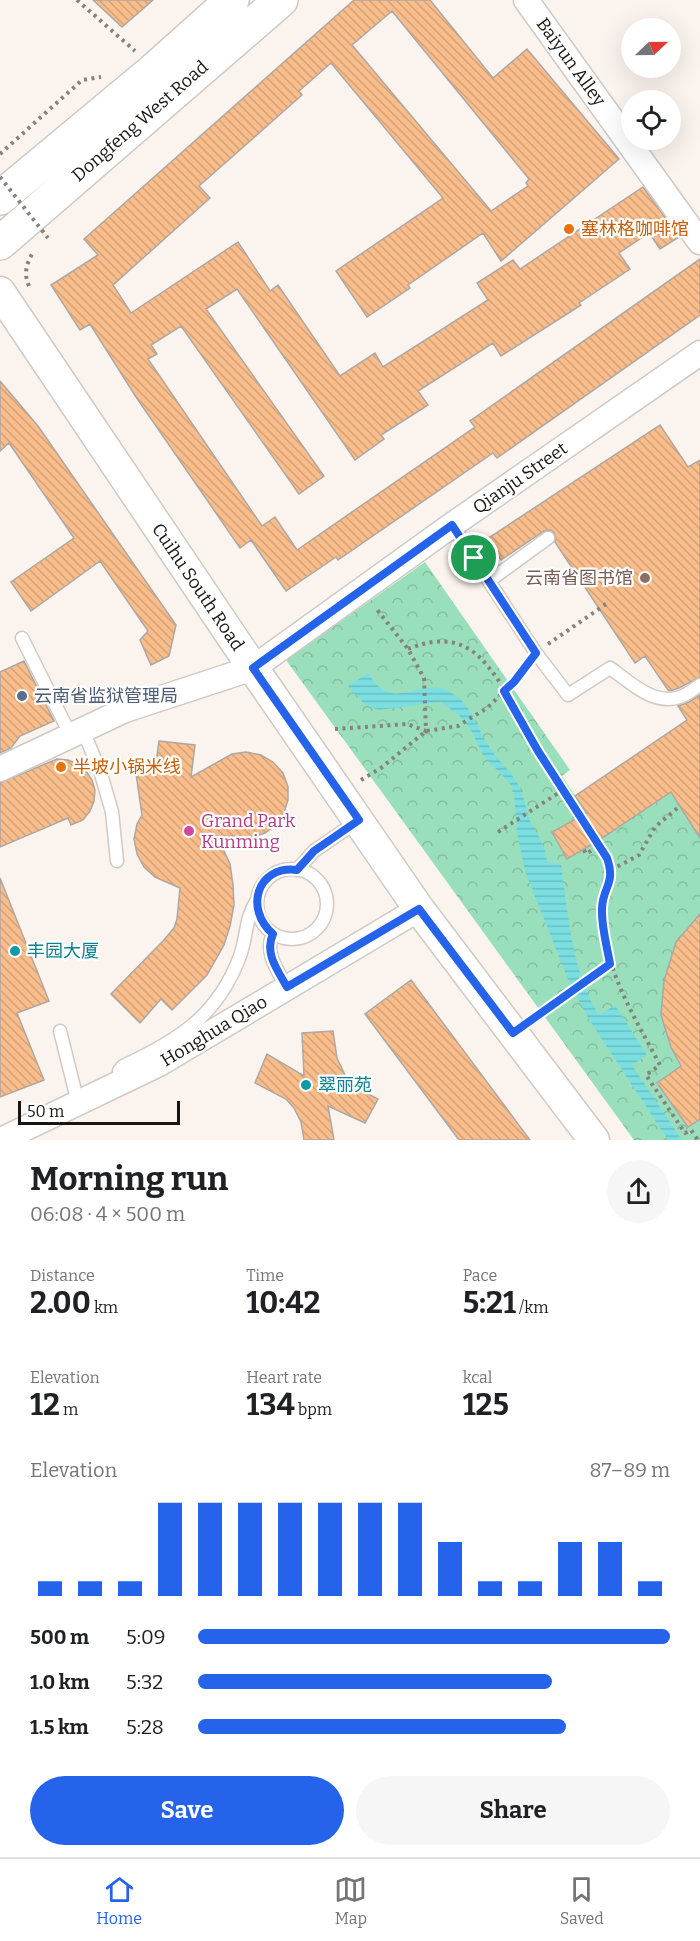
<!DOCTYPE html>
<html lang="en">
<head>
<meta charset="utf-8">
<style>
  body { margin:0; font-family:Bitter,"Noto Sans SC",serif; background:#f6f6f6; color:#202124; height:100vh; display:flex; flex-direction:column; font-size:22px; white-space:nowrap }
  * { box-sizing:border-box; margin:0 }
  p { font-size:20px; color:#757577 }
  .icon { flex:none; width:33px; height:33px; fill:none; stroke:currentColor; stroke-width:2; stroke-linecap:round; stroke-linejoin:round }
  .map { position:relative; height:1140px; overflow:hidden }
  .sheet { display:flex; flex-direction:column; background:#fff; flex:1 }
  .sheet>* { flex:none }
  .needle { width:39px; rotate:68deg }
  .tools { position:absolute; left:621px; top:18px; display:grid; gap:12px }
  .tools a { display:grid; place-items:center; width:60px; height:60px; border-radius:50%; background:#fff; box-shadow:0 6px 24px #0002; font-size:30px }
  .scale { position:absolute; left:18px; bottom:15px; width:162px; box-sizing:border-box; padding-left:6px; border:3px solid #181513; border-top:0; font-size:16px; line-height:21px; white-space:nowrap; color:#181513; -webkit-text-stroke:4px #fff; paint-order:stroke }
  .pin { position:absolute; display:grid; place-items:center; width:51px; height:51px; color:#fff; margin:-26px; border:3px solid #fff; border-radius:50%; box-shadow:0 2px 6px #0007 }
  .round { display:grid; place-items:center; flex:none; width:63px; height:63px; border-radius:32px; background:#f6f6f6 }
  .headline { display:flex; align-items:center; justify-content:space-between; height:102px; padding:0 30px }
  h1 { font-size:33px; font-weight:700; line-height:45px }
  .figures { display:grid; grid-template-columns:repeat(3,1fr); gap:9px; height:102px; padding:6px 30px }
  .figures div { display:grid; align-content:center }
  .figures b { font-size:30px; font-weight:700 }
  .figures small { font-size:16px; font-weight:400 }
  .figures p { font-size:16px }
  .chart { height:168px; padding:12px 30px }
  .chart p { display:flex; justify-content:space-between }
  .chart svg { width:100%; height:108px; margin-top:6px; stroke:#2563eb; stroke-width:6 }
  .action { display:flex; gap:12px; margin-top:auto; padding:12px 30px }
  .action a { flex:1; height:69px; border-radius:36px; background:#2563eb; color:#fff; font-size:24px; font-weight:700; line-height:69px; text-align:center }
  .action a+a { background:#f6f6f6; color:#202124 }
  ul { padding:0 30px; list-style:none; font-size:20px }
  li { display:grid; grid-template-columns:96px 72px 1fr; align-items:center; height:45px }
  li i { height:15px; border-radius:8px; background:#2563eb }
  .dock { display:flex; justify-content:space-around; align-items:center; height:84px; border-top:2px solid #e0e0e0; background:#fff; font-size:16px; color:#757577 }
  .dock a { display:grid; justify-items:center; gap:3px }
  .dock .active { color:#2563eb }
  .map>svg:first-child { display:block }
  .park { fill:url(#park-crowns) }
  .water { fill:url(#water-rules) }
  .building { fill:url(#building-back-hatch); stroke:#aea7a2; stroke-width:1.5; fill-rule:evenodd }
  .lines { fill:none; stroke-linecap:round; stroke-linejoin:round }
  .service-casing { stroke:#d0c9c4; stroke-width:15 }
  .minor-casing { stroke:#d0c9c4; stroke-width:27 }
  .tertiary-casing { stroke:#d0c9c4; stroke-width:33 }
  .secondary-casing { stroke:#d0c9c4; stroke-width:36 }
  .path { stroke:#87827e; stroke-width:4; stroke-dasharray:3 4.5; stroke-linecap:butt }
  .service { stroke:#fff; stroke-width:12 }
  .minor { stroke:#fff; stroke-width:24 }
  .tertiary { stroke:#fff; stroke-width:30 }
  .secondary { stroke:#fff; stroke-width:33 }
  .path-bridge { stroke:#87827e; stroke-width:4; stroke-dasharray:3 4.5; stroke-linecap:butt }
  .route-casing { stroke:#fff; stroke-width:12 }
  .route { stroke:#2563eb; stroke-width:8 }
  .food-dot { fill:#e8710a; stroke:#fff; stroke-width:2 }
  .education-dot { fill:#8d6e63; stroke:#fff; stroke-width:2 }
  .service-dot { fill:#5c6f8a; stroke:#fff; stroke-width:2 }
  .hotel-dot { fill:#d1479c; stroke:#fff; stroke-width:2 }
  .culture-dot { fill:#0f9aa8; stroke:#fff; stroke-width:2 }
  .labels { text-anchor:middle; stroke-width:4.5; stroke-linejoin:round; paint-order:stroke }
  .street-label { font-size:18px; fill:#181513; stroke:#fff }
  .food-label { font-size:18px; fill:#c56008; stroke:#fff; text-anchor:start }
  .education-label { font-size:18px; fill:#785e54; stroke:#fff; text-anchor:end }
  .service-label { font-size:18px; fill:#4e5e75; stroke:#fff; text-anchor:start }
  .hotel-label { font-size:18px; fill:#b23c85; stroke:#fff; text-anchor:start }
  .culture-label { font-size:18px; fill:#0d838f; stroke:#fff; text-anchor:start }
</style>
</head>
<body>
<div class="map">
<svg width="700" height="1140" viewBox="0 0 700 1140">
  <defs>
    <pattern id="park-crowns" width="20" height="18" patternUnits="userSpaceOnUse" patternTransform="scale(1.5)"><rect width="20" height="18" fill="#9adfbb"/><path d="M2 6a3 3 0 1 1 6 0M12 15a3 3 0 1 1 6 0" fill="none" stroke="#84bea0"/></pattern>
    <pattern id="water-rules" width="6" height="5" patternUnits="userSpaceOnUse" patternTransform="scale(1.5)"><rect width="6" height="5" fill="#7bdfe2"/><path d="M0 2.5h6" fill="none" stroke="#6abec1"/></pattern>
    <pattern id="building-back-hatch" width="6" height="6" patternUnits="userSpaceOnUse" patternTransform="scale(1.5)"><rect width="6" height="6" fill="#f9bd8c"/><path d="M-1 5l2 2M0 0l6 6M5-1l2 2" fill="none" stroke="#d5a278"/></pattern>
  </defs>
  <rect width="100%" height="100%" fill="#fbf4ee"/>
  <!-- park -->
  <path class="park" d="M 425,562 L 570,770 L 562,776 L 603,837 L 671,792 L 700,838 L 700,914 L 676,942 L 664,981 L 661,1016 L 671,1047 L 681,1066 L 657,1083 L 688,1127 L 700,1119 L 700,1140 L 634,1140 L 286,660 Z"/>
  <!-- water -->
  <path class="water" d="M 368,673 C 393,716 420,675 450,692 C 471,703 475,724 487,743 C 495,758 509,769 518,784 C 524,795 526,810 531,823 C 534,830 540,836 542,843 C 545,848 546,855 547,861 L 561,865 C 568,913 572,973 599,1015 L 615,1005 L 647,1055 L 632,1065 L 682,1140 L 668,1140 L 590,1021 L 569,982 L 525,871 L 517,833 L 514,793 L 512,786 L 483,755 L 471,730 L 458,714 L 440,702 L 379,710 L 365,705 L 348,686 Z"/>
  <!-- building -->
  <path class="building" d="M 93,0 L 153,0 L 122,27 Z
    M 354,0 L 430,0 L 493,78 L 527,49 L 619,159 L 501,261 L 483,233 L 408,285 L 410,288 L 367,317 L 336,271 L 443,198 L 331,63 L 299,91 L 302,95 L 199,186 L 210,198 L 113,285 L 131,313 L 238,242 L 270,291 L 278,285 L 340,376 L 375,353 L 383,367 L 488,300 L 477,283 L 513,260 L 520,269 L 643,187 L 679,237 L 660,249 L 649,233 L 619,253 L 630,269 L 579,303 L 581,305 L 501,356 L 493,343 L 418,391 L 428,405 L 381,435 L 384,439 L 355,460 L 237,289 L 206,309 L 324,476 L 299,494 L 181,326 L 151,345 L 157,354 L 148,359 L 262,526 L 275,517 L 297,550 L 475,427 L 470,421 L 700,259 L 700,315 L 497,458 L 493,453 L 338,560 L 336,557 L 286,591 L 251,540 L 240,548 L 136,397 L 90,324 L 80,330 L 51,285 L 98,255 L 84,239 ZM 392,11 L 529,179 L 526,183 L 528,186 L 491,211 L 352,45 Z
    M 0,381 L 38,426 L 176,625 L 169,656 L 151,665 L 140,640 L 148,631 L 100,561 L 31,611 L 11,582 L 74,538 L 9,443 L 0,451 Z
    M 660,425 L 688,467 L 700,460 L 700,677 L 679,688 L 670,691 L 668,690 L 645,656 L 635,663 L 555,542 L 556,538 L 554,533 L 551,530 L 544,531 L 501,560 L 487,539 Z
    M 24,661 L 54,721 L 20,736 L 11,748 L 0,753 L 0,672 Z
    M 700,695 L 700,838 L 671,792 L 599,840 L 567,859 L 552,832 L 587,813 L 575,796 L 687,720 L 678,706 L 689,702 Z
    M 159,741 L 195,745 L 191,777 L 232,754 L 246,752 L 261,755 L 273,762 L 283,773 L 288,787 L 288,800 L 284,813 L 276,825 L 265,833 L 252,837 L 217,836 L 230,864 L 233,885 L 234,905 L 230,926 L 224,945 L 207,975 L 172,1010 L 161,999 L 140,1023 L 111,994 L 163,941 L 174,928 L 177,919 L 180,888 L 155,877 L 144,867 L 137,854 L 134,839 L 137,824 L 142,815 L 134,760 L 156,763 Z
    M 57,759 L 68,760 L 78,764 L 86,771 L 92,780 L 95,790 L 94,801 L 90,811 L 83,820 L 71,825 L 68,818 L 0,847 L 0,783 Z
    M 0,878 L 49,1001 L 17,1013 L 44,1080 L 0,1097 Z
    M 700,914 L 700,1119 L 688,1127 L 657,1083 L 681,1066 L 671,1047 L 661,1015 L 664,981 L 676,942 Z
    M 411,980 L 530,1140 L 459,1140 L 365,1014 Z
    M 333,1031 L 337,1058 L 345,1075 L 355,1087 L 378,1099 L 365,1123 L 328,1106 L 334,1140 L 304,1140 L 301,1122 L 294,1108 L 286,1099 L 255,1083 L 267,1054 L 304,1076 L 302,1033 Z"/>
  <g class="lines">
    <!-- service casing -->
    <g class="service-casing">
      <path id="service" d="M 452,525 L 536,653 L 568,695 L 610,668 C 630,682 653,706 680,697 C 687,695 694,689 700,685
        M 489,581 L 548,538
        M 22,638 L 71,736
        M 83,730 L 101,774 L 112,812 L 117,861
        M257 904a35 35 0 1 1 70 0a35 35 0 1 1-70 0Z
        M 297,870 L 314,851 L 358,821
        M 273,934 C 264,953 278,971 287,987
        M 60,1031 L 78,1103
        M 122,1081 L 119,1071 L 123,1066 C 177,1041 218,1016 240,956 C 247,937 245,918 257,900"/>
    </g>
    <!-- minor casing -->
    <g class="minor-casing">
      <path id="minor" d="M 526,0 L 700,242
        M 0,769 L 125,710 L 253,668 L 452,525 L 700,353
        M 1,1140 L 159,1064 L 419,909"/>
    </g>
    <!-- tertiary casing -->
    <g class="tertiary-casing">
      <path id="tertiary" d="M 0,292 L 253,668 L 419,909 L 594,1140"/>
    </g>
    <!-- secondary casing -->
    <g class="secondary-casing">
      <path id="secondary" d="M 0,198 L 155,69 L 232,0
        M 0,243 L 281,0"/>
    </g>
    <!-- path -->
    <path class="path" d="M 77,0 L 135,51
      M 0,154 L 82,80 L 101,77
      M 29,286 C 23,273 27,262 34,251
      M 548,644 L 609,602
      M 408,649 C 428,641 449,637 469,649 C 497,666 521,721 538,750 C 560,787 585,821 607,858 C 616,886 601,888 602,911 C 604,970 633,1014 660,1065 L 646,1075 L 685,1133 L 691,1130 L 698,1140 L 700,1138
      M 335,729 L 407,724 L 426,731 L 424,678 L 408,649 L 375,607
      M 361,780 L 381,768 L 426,731 L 458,726 L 487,708 L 514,682 L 526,666
      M 498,832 L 563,790
      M 584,850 L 586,854 L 600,845
      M 611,870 L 639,855 L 655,827 L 680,806
      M 532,1019 L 610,964"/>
    <!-- service -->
    <use href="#service" class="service"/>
    <!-- minor -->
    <use href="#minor" class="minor"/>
    <!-- tertiary -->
    <use href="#tertiary" class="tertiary"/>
    <!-- secondary -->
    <use href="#secondary" class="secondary"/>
    <!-- path-bridge -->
    <path class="path-bridge" d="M 0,177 L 48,238"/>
  </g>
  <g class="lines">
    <!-- route casing -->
    <g class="route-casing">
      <path id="route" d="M 452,525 L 536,653 L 514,682 L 504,691 L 538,751 L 607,858 C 616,884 603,886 602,908 C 601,926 607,946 610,964 L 513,1033 L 419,909 L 287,987 C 278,971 264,953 273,934 C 244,909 257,865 297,870 L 314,851 L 359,820 L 253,668 Z"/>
    </g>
    <!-- route -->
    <use href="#route" class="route"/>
  </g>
  <!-- markers -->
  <g class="food-dot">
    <circle cx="569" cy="229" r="6"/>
    <circle cx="61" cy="767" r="6"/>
  </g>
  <circle class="education-dot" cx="645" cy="578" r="6"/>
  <circle class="service-dot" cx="22" cy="696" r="6"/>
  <circle class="hotel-dot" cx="189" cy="831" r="6"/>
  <g class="culture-dot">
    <circle cx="15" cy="951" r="6"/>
    <circle cx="306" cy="1085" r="6"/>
  </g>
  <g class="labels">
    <!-- street labels -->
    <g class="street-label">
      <text transform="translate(571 62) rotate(54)" y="6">Baiyun Alley</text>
      <text transform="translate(140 121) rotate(-41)" y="6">Dongfeng West Road</text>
      <text transform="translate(520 478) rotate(-35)" y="6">Qianju Street</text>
      <text transform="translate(198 587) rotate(56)" y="6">Cuihu South Road</text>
      <text transform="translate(214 1031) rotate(-31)" y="6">Honghua Qiao</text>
    </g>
    <!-- food labels -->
    <g class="food-label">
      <text x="581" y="235">塞林格咖啡馆</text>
      <text x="73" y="773">半坡小锅米线</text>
    </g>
    <!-- education labels -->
    <g class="education-label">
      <text x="633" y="584">云南省图书馆</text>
    </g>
    <!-- service labels -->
    <g class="service-label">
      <text x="34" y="702">云南省监狱管理局</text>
    </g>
    <!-- hotel labels -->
    <g class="hotel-label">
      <text x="201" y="827">Grand Park<tspan x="201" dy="21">Kunming</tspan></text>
    </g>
    <!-- culture labels -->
    <g class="culture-label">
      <text x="27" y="957">丰园大厦</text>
      <text x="318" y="1091">翠丽苑</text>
    </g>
  </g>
</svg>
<div class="tools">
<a><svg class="needle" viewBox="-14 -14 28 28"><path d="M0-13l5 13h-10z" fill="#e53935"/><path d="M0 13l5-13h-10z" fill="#757577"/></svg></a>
<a><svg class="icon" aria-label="locate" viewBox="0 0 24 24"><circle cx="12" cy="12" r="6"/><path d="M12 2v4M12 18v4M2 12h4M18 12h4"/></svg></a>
</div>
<div class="scale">50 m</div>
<div class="pin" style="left:474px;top:558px;background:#1e9e55"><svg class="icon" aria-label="arrive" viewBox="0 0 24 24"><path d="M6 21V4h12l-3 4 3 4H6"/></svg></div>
</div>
<section class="sheet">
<div class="headline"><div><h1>Morning run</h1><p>06:08 · 4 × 500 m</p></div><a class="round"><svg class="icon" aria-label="share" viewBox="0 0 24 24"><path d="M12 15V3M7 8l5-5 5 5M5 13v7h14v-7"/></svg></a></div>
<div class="figures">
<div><p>Distance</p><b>2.00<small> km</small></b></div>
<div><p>Time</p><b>10:42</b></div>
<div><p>Pace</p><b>5:21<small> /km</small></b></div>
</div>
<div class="figures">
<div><p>Elevation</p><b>12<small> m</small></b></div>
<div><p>Heart rate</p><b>134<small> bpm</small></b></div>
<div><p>kcal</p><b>125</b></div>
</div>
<div class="chart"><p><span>Elevation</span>87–89 m</p>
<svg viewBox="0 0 160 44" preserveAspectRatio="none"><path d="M5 44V38M15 44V38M25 44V38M35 44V6M45 44V6M55 44V6M65 44V6M75 44V6M85 44V6M95 44V6M105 44V22M115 44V38M125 44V38M135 44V22M145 44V22M155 44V38"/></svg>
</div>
<ul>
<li><b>500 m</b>5:09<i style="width:100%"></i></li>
<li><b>1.0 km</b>5:32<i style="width:75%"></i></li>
<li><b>1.5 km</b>5:28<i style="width:78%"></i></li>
</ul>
<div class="action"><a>Save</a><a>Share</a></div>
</section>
<nav class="dock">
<a class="active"><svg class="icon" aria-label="home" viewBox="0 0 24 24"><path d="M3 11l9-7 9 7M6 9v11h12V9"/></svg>Home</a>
<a><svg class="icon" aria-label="map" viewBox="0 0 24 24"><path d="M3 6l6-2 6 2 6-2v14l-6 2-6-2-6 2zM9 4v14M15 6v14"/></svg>Map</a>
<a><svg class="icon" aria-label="saved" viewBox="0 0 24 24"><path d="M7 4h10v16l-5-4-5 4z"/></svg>Saved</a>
</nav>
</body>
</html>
